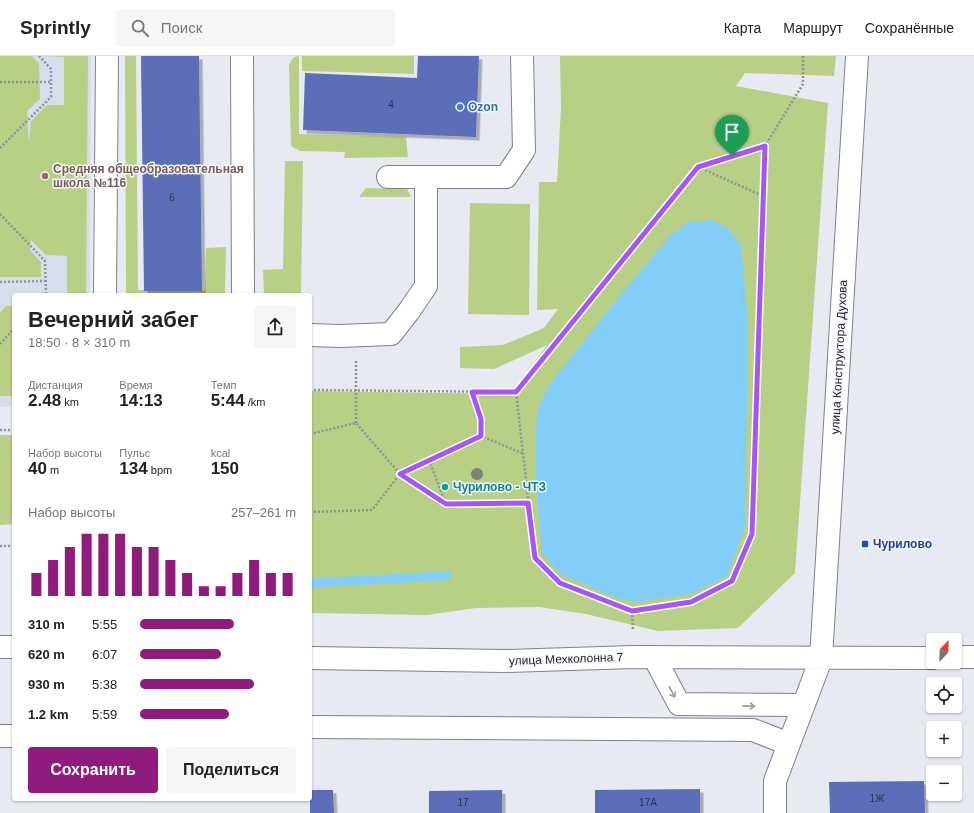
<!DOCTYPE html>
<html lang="ru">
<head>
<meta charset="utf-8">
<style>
  body { margin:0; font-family:Arial,sans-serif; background:#f6f6f6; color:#222; height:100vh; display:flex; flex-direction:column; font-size:15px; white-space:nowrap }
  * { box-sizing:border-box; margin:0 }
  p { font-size:13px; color:#767676 }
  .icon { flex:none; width:22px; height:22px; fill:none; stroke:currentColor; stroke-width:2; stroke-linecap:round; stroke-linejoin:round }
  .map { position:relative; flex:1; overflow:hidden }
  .drawer { position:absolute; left:12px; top:237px; width:300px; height:508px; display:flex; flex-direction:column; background:#fff; border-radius:4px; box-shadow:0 1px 3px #0004 }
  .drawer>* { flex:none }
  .needle { width:26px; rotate:23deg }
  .buttons { position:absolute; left:926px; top:577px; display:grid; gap:8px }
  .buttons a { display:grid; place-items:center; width:36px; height:36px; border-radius:4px; background:#fff; box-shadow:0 1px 3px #0004; font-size:20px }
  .pin { position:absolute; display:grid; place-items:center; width:34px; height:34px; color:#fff; margin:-41px -17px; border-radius:50% 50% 50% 0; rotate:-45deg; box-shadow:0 0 4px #0007 }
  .pin .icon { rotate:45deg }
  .round { display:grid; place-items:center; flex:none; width:42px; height:42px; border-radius:4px; background:#f6f6f6 }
  .overview { display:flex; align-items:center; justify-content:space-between; height:68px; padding:0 16px }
  h1 { font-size:22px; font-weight:600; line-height:30px }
  .stats { display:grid; grid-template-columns:repeat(3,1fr); gap:6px; height:68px; padding:4px 16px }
  .stats div { display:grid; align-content:center }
  .stats b { font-size:17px; font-weight:600 }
  .stats small { font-size:11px; font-weight:400 }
  .stats p { font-size:11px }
  .chart { height:112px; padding:8px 16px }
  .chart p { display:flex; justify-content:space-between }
  .chart svg { width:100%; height:72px; margin-top:4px; stroke:#8f1b7c; stroke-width:6 }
  .cta { display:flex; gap:8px; margin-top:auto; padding:8px 16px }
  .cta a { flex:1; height:46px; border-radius:4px; background:#8f1b7c; color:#fff; font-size:16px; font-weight:600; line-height:46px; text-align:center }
  .cta a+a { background:#f6f6f6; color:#222 }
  ul { padding:0 16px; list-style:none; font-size:13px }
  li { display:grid; grid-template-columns:64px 48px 1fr; align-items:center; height:30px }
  li i { height:10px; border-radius:5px; background:#8f1b7c }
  header { display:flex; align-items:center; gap:24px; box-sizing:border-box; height:56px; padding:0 20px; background:#fff; border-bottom:1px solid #e0e0e0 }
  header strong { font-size:19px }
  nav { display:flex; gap:22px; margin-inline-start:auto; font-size:14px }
  .search { width:280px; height:36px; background:#f6f6f6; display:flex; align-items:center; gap:10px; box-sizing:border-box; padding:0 14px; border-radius:4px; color:#767676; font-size:15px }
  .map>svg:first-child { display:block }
  .built { fill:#d8ddec }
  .green { fill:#b8cf86 }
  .water { fill:#83cef9 }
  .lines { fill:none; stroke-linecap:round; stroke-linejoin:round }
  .stream { stroke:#83cef9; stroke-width:9 }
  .building { fill:#5b6dba; filter:url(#shadow) }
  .minor-casing { stroke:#7f8189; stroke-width:24 }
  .path { stroke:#909298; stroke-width:2.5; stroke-dasharray:2 2; stroke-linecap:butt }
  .minor { stroke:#fff; stroke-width:22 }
  .tree { fill:#7d8372 }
  .oneway { stroke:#9a9b9c }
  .route-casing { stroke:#fff; stroke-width:8 }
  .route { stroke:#a855f7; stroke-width:5 }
  .shop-dot { fill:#3f7fe0; stroke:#f5f7fe; stroke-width:1.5 }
  .education-dot { fill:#8d6e63; stroke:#f5f7fe; stroke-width:1.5 }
  .culture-dot { fill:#0f9aa8; stroke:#f5f7fe; stroke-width:1.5 }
  .transit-dot { fill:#1a4fb4; stroke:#f5f7fe; stroke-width:1.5 }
  .labels { text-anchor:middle; stroke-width:3; stroke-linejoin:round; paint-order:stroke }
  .number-label { font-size:10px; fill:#2e3349 }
  .shop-label { font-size:12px; font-weight:bold; fill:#366cbe; stroke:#f5f7fe; text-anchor:start }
  .education-label { font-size:12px; font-weight:bold; fill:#785e54; stroke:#f5f7fe; text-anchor:start }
  .street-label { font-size:12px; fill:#1f2023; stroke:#f5f7fe }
  .culture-label { font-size:12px; font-weight:bold; fill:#0d838f; stroke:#f5f7fe; text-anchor:start }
  .transit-label { font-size:12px; font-weight:bold; fill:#164399; stroke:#f5f7fe; text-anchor:start }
</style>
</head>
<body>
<header>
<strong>Sprintly</strong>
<div class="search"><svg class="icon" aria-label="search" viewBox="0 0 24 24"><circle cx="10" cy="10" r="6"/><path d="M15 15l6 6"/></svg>Поиск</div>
<nav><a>Карта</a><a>Маршрут</a><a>Сохранённые</a></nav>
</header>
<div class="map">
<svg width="974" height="757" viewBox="0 0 974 757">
  <defs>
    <filter id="shadow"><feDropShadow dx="3.5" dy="3.5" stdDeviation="0" flood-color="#0004"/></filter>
  </defs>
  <rect width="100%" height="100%" fill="#e7eaf2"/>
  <!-- built -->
  <path class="built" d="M 0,0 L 91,0 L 90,239 L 14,239 L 14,351 L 0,351 Z"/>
  <!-- green -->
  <path class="green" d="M 0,0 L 32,0 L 39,7 L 40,43 L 27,55 L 29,88 L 31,65 L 47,49 L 64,49 L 64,1 L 45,0 L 88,0 L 86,239 L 67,239 L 67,200 L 46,199 L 31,184 L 30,194 L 41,206 L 41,221 L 0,221 Z
    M 125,0 L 136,0 L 138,234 L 205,235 L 206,192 L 226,191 L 225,239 L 128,239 L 126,236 Z
    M 299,0 L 299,78 L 406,81 L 408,101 L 344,102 L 345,96 L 300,95 L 291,90 L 289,8 L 294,1 Z
    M 302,0 L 414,0 L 414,18 L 302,15 Z
    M 560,0 L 836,0 L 834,20 L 745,17 L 736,30 L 828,47 L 795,517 L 738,572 L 658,575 L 586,558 L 539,551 L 476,552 L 427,559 L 310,557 L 310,335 L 512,338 L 547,289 L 494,313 L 460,312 L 460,291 L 503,289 L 544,272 L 558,253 L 537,254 L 539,126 L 557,126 L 561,52 Z
    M 285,105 L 303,105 L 301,239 L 264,239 L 263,214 L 283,213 Z
    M 366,132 L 407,133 L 411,141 L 359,141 Z
    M 470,147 L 530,148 L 529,259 L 468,258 Z
    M 6,250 L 14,250 L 14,340 L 0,340 L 0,257 Z
    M 0,379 L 14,379 L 14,468 L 0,469 Z"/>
  <!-- water -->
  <path class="water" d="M 712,164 L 728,172 L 741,189 L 748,266 L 745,470 L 728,519 L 694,537 L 636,546 L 614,541 L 560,518 L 542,497 L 535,413 L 537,355 L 549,329 L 626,232 L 671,179 L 688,166 Z"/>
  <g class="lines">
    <!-- stream -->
    <path class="stream" d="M 310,527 L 447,520"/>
  </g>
  <!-- building -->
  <path class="building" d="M 141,0 L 199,0 L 202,235 L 144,235 Z
    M 418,0 L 479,0 L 476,81 L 303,74 L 305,17 L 417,22 Z
    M 924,725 L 925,757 L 830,757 L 829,726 Z
    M 700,733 L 700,757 L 595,757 L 595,734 Z
    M 310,734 L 333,734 L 334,757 L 310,757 Z
    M 502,734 L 502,757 L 429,757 L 429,735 Z"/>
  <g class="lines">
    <!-- minor casing -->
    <g class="minor-casing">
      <path id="minor" d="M 242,0 L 243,239
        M 388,121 L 506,121 L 524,94 L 522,0
        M 105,239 L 107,0
        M 310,279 L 339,280 L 391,278 L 409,255 L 426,230 L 426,122
        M 0,591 L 14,591
        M 654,601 L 679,648 L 803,649
        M 955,601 L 974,601
        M 310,602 L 505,605 L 633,601 L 933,602
        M 310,671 L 753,674 L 789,688
        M 0,680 L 14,680
        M 775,757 L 775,725 L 821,603 L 857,0"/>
    </g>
    <!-- path -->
    <path class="path" d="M 0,26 L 51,26
      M 0,92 L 51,41 L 51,13 L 39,0
      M 698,111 L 765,141 L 752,478 L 731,525 L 691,546 L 632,555 L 559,527 L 535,502 L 516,336 Z
      M 699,111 L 765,90 L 803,28 L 803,0
      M 765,141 L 765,90
      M 0,158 L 45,205 L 46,239
      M 0,226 L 45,225
      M 0,288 L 14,273
      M 310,334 L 516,336
      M 471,336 L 481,363 L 481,380
      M 356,367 L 356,305
      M 0,374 L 14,374
      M 310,378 L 356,367 L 400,418 L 446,448
      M 429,404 L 446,448 L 529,447
      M 310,456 L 372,454 L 400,418 L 481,380 L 522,397
      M 0,490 L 14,490
      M 632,555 L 633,575"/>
    <!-- minor -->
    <use href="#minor" class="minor"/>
  </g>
  <!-- trees -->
  <circle class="tree" cx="477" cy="418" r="6"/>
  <!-- one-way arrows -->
  <defs><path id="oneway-shaft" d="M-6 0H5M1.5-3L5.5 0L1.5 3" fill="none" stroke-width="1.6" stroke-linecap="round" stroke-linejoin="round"/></defs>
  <g class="oneway">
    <use href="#oneway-shaft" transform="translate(672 636) rotate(62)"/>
    <use href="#oneway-shaft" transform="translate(749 650) rotate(1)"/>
  </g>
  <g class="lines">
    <!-- route casing -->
    <g class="route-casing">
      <path id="route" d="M 765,90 L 752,478 L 732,525 L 691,546 L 632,555 L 560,527 L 535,502 L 528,447 L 446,448 L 400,418 L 481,380 L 481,363 L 472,336 L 516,336 L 698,111 Z"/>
    </g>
    <!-- route -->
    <use href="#route" class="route"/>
  </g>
  <!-- markers -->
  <circle class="shop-dot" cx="460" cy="51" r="4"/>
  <circle class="education-dot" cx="45" cy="120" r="4"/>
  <circle class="culture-dot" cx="445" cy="431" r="4"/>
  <rect class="transit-dot" x="861" y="484" width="8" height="8" rx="2"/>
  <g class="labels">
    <!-- number labels -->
    <g class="number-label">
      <text x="391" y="52">4</text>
      <text x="172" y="145">6</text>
      <text x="877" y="746">1Ж</text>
      <text x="463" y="750">17</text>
      <text x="648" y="750">17А</text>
    </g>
    <!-- shop labels -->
    <g class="shop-label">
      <text x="468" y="55">Ozon</text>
    </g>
    <!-- education labels -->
    <g class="education-label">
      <text x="53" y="117">Средняя общеобразовательная<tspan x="53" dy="14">школа №116</tspan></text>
    </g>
    <!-- street labels -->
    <g class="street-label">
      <text transform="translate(839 301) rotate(-87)" y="4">улица Конструктора Духова</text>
      <text transform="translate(566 603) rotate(-2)" y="4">улица Мехколонна 7</text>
    </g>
    <!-- culture labels -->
    <g class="culture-label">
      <text x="453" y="435">Чурилово - ЧТЗ</text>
    </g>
    <!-- transit labels -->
    <g class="transit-label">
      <text x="873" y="492">Чурилово</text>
    </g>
  </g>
</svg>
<div class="buttons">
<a><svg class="needle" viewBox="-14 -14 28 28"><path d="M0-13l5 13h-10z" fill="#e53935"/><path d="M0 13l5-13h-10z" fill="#767676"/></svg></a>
<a><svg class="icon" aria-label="locate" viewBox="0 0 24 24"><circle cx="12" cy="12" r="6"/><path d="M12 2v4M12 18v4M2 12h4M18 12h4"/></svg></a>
<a>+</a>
<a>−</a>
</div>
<div class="pin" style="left:732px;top:100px;background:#1e9e55"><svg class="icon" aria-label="arrive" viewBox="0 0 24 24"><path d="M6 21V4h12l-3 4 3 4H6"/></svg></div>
<section class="drawer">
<div class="overview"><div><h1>Вечерний забег</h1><p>18:50 · 8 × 310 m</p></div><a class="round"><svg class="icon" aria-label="share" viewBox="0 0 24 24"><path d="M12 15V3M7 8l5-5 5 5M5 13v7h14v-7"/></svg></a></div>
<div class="stats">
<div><p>Дистанция</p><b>2.48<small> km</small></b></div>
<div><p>Время</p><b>14:13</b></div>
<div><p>Темп</p><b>5:44<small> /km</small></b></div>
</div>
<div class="stats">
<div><p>Набор высоты</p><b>40<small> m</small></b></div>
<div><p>Пульс</p><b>134<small> bpm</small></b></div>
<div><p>kcal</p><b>150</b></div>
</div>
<div class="chart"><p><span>Набор высоты</span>257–261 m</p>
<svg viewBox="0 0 160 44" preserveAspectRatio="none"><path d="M5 44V30M15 44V22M25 44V14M35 44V6M45 44V6M55 44V6M65 44V14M75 44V14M85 44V22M95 44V30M105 44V38M115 44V38M125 44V30M135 44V22M145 44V30M155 44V30"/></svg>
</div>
<ul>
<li><b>310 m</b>5:55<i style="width:60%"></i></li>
<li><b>620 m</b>6:07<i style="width:52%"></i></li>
<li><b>930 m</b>5:38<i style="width:73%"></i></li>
<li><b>1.2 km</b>5:59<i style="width:57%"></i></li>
</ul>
<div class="cta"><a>Сохранить</a><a>Поделиться</a></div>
</section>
</div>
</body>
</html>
